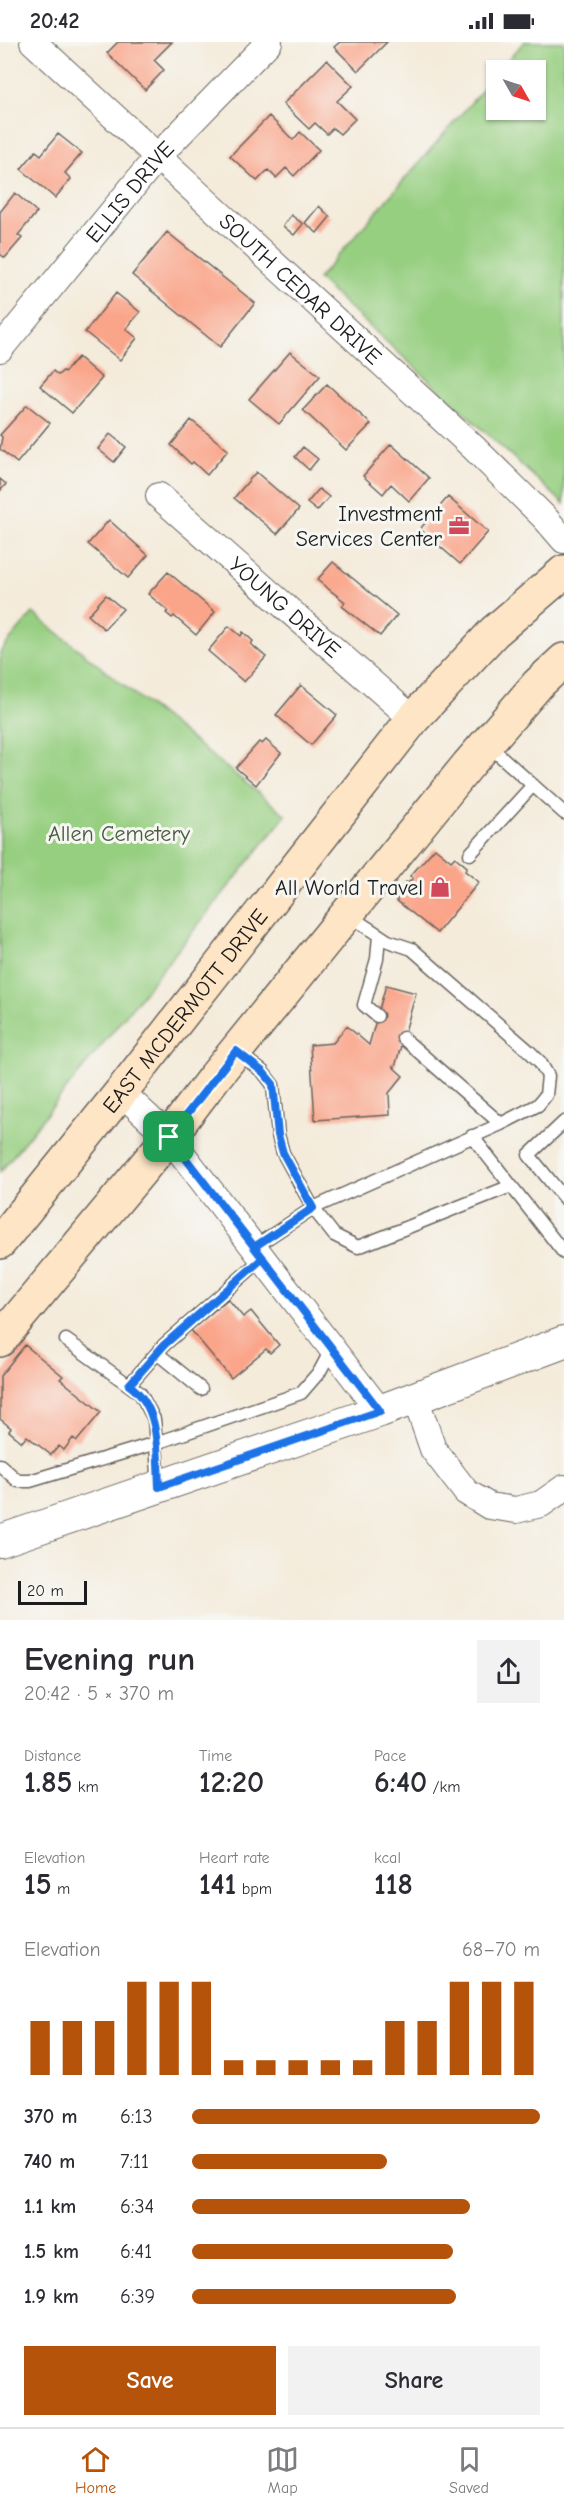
<!DOCTYPE html>
<html lang="en">
<head>
<meta charset="utf-8">
<style>
  body { margin:0; font-family:"Comic Neue",sans-serif; background:#f2f2f3; color:#2b2b33; height:100vh; display:flex; flex-direction:column; font-size:22px; white-space:nowrap }
  * { box-sizing:border-box; margin:0 }
  p { font-size:20px; color:#7c7c81 }
  .icon { flex:none; width:33px; height:33px; fill:none; stroke:currentColor; stroke-width:2; stroke-linecap:round; stroke-linejoin:round }
  .map { position:relative; height:1578px; overflow:hidden }
  .side { display:flex; flex-direction:column; background:#fff; flex:1 }
  .side>* { flex:none }
  .needle { width:39px; rotate:129deg }
  .fabs { position:absolute; left:486px; top:18px; display:grid; gap:12px }
  .fabs a { display:grid; place-items:center; width:60px; height:60px; border-radius:0px; background:#fff; box-shadow:0 2px 4px #0004; font-size:30px }
  .scale { position:absolute; left:18px; bottom:15px; width:69px; box-sizing:border-box; padding-left:6px; border:3px solid #1c1c1c; border-top:0; font-size:16px; line-height:21px; white-space:nowrap; color:#1c1c1c; -webkit-text-stroke:4px #f6f6f2; paint-order:stroke }
  .pin { position:absolute; display:grid; place-items:center; width:51px; height:51px; color:#fff; margin:-26px; border-radius:12px; box-shadow:0 3px 9px #0006 }
  .round { display:grid; place-items:center; flex:none; width:63px; height:63px; border-radius:0px; background:#f2f2f3 }
  .summary { display:flex; align-items:center; justify-content:space-between; height:102px; padding:0 24px }
  h1 { font-size:33px; font-weight:700; line-height:45px }
  .stats { display:grid; grid-template-columns:repeat(3,1fr); gap:9px; height:102px; padding:6px 24px }
  .stats div { display:grid; align-content:center }
  .stats b { font-size:30px; font-weight:700 }
  .stats small { font-size:16px; font-weight:400 }
  .stats p { font-size:16px }
  .chart { height:168px; padding:12px 24px }
  .chart p { display:flex; justify-content:space-between }
  .chart svg { width:100%; height:108px; margin-top:6px; stroke:#b45309; stroke-width:6 }
  .primary-button { display:flex; gap:12px; margin-top:auto; padding:12px 24px }
  .primary-button a { flex:1; height:69px; border-radius:0px; background:#b45309; color:#fff; font-size:24px; font-weight:700; line-height:69px; text-align:center }
  .primary-button a+a { background:#f2f2f3; color:#2b2b33 }
  ul { padding:0 24px; list-style:none; font-size:20px }
  li { display:grid; grid-template-columns:96px 72px 1fr; align-items:center; height:45px }
  li i { height:15px; border-radius:8px; background:#b45309 }
  .status { display:flex; justify-content:space-between; align-items:center; height:42px; padding:0 30px; background:#fff; direction:ltr }
  .status svg { height:16px; fill:currentColor }
  .menu { display:flex; justify-content:space-around; align-items:center; height:84px; border-top:2px solid #e1e1e2; background:#fff; font-size:16px; color:#7c7c81 }
  .menu a { display:grid; justify-items:center; gap:3px }
  .menu .active { color:#b45309 }
  .map>svg:first-child { display:block }
  .green { fill:#97cf81; stroke:#5a764e; stroke-width:1.5 }
  .building { fill:#faa58a }
  .lines { fill:none; stroke-linecap:round; stroke-linejoin:round }
  .service-casing { stroke:#68645e; stroke-width:15 }
  .minor-casing { stroke:#68645e; stroke-width:28 }
  .tertiary-casing { stroke:#68645e; stroke-width:34 }
  .secondary-casing { stroke:#68645e; stroke-width:36 }
  .service { stroke:#fff; stroke-width:12 }
  .minor { stroke:#fff; stroke-width:26 }
  .tertiary { stroke:#fff; stroke-width:32 }
  .secondary { stroke:#fee5c5; stroke-width:33 }
  .route-casing { stroke:#fff; stroke-width:12 }
  .route { stroke:#1a73e8; stroke-width:8 }
  .labels { text-anchor:middle; stroke-width:6; stroke-linejoin:round; paint-order:stroke }
  .street-label { font-size:22px; fill:#1c1c1c; stroke:#f6f6f2 }
  .poi-label { font-size:22px; fill:#1c1c1c; stroke:#f6f6f2; text-anchor:end }
  .park-label { font-size:22px; fill:#475b3f; stroke:#f6f6f2 }
</style>
</head>
<body>
<div class="status"><b>20:42</b><svg viewBox="0 0 49 12"><path d="M0 12V9h3v3zM5 12V6h3v6zM10 12V3h3v9zM15 12V0h3v12zM26 1h20v11H26zM47 4h2v5h-2z"/></svg></div>
<div class="map">
<svg width="564" height="1578" viewBox="0 0 564 1578">
  <rect width="100%" height="100%" fill="#f6f6f2"/>
  <filter id="ink" filterUnits="userSpaceOnUse"><feTurbulence type="fractalNoise" baseFrequency=".0167" numOctaves="2"/><feDisplacementMap in="SourceGraphic" scale="12" xChannelSelector="R" yChannelSelector="G"/><feConvolveMatrix kernelMatrix="1 2 1 2 8 2 1 2 1" color-interpolation-filters="sRGB"/></filter>
  <filter id="wash" filterUnits="userSpaceOnUse"><feTurbulence type="fractalNoise" baseFrequency=".008" numOctaves="4" result="noise"/><feDisplacementMap in="SourceGraphic" scale="24" xChannelSelector="R" yChannelSelector="G"/><feGaussianBlur stdDeviation="1.35" result="paint"/><feColorMatrix in="noise" values="0 0 0 0 0 0 0 0 0 0 0 0 0 0 0 0 0 1.4 0 .05"/><feComposite in="paint" operator="in"/></filter>
  <g filter="url(#wash)">
    <rect width="100%" height="100%" fill="#f4ebda"/>
    <!-- green -->
    <path class="green" d="M 524,0 L 564,0 L 564,462 L 318,237 L 496,32 L 496,68 L 536,68 L 536,28 L 499,28 Z
      M 33,571 L 286,773 L 0,1130 L 0,610 Z"/>
    <g id="blocks">
      <!-- building -->
      <path class="building" d="M 118,0 L 172,0 L 154,18 L 164,28 L 145,48 L 107,11 Z
        M 340,0 L 387,0 L 358,29 L 334,5 Z
        M 327,18 L 353,44 L 337,59 L 355,77 L 340,92 L 333,86 L 327,92 L 315,81 L 309,87 L 283,62 Z
        M 269,74 L 293,98 L 300,90 L 319,108 L 294,134 L 286,126 L 276,136 L 268,128 L 257,139 L 230,114 Z
        M 58,92 L 82,111 L 65,131 L 71,137 L 55,156 L 21,127 L 36,109 L 41,113 Z
        M 15,151 L 37,170 L 18,193 L 22,196 L 5,216 L 0,212 L 0,170 Z
        M 319,164 L 330,175 L 317,191 L 305,181 Z
        M 291,173 L 303,182 L 294,193 L 283,184 Z
        M 167,190 L 255,261 L 220,305 L 132,233 Z
        M 116,251 L 140,270 L 126,287 L 137,296 L 120,318 L 85,290 Z
        M 290,310 L 320,334 L 279,382 L 249,357 Z
        M 78,315 L 102,336 L 72,371 L 40,344 L 53,329 L 58,333 L 63,329 L 65,330 Z
        M 327,342 L 371,382 L 346,408 L 303,368 Z
        M 27,363 L 50,381 L 17,421 L 0,407 L 2,395 L 0,393 Z
        M 191,378 L 228,408 L 207,433 L 193,420 L 191,422 L 171,403 Z
        M 110,392 L 126,405 L 114,420 L 98,407 Z
        M 391,402 L 429,436 L 409,459 L 391,442 L 383,452 L 363,434 Z
        M 303,405 L 318,417 L 309,428 L 295,415 Z
        M 256,430 L 299,467 L 277,492 L 234,456 Z
        M 0,437 L 6,442 L 0,449 Z
        M 319,447 L 329,455 L 317,469 L 307,461 Z
        M 448,455 L 488,490 L 460,522 L 420,487 Z
        M 109,478 L 148,513 L 128,536 L 88,502 Z
        M 333,520 L 397,573 L 380,594 L 342,564 L 345,560 L 317,538 Z
        M 168,530 L 215,570 L 196,593 L 174,574 L 172,576 L 166,571 L 168,569 L 148,552 Z
        M 106,553 L 123,567 L 104,587 L 88,573 Z
        M 229,584 L 241,594 L 243,590 L 253,599 L 251,602 L 266,615 L 244,640 L 208,609 Z
        M 301,643 L 337,673 L 311,703 L 276,673 Z
        M 266,698 L 281,711 L 256,743 L 236,726 L 259,700 L 262,702 Z
        M 435,806 L 451,819 L 455,815 L 467,825 L 465,829 L 479,840 L 437,891 L 396,858 L 401,851 L 399,849 L 406,840 L 408,841 L 413,836 L 410,834 Z
        M 386,943 L 416,951 L 395,1025 L 392,1024 L 403,1034 L 389,1051 L 390,1073 L 315,1078 L 310,1003 L 333,1001 L 347,984 L 369,1003 Z
        M 228,1257 L 243,1275 L 251,1269 L 279,1303 L 270,1311 L 266,1307 L 231,1336 L 191,1288 Z
        M 25,1303 L 63,1334 L 60,1337 L 101,1370 L 77,1399 L 73,1396 L 64,1408 L 59,1404 L 51,1413 L 27,1394 L 22,1400 L 9,1389 L 11,1386 L 0,1377 L 0,1334 Z"/>
    </g>
  </g>
  <g filter="url(#ink)">
    <use href="#blocks" fill-opacity="0" stroke="#68645e" stroke-width="1.5"/>
    <g class="lines">
      <!-- service casing -->
      <g class="service-casing">
        <path id="service" d="M 487,702 L 564,771
          M 470,812 L 533,743
          M 377,974 L 364,963 L 377,917 L 379,893
          M 403,996 L 501,1082
          M 237,1010 L 263,1030 L 273,1043 L 278,1093 L 283,1111 L 313,1166 L 334,1193 L 358,1205 L 511,1144
          M 564,1080 L 529,1113 L 564,1156
          M 472,1094 L 564,1211
          M 254,1205 L 313,1166 L 501,1082 L 538,1063 L 546,1053 L 548,1034 L 540,1020 L 529,1009 L 412,907 L 388,899 L 348,873
          M 66,1298 L 140,1351 L 154,1377 L 159,1443
          M 157,1311 L 201,1347
          M 129,1343 L 164,1303 L 263,1216
          M 0,1423 L 18,1439 L 30,1439 L 156,1401 L 301,1351 L 320,1329 L 332,1306"/>
      </g>
      <!-- minor casing -->
      <g class="minor-casing">
        <g id="minor">
          <path id="s1" d="M 33,0 L 474,406 L 545,476 L 564,498"/>
          <path id="s2" d="M 0,307 L 158,114 L 269,0"/>
          <path id="s3" d="M 159,454 L 413,677"/>
          <path d="M 121,1050 L 169,1095 L 380,1369"/>
          <path d="M 415,1355 L 433,1407 L 466,1450 L 489,1464 L 516,1468 L 541,1462 L 564,1446"/>
        </g>
      </g>
      <!-- tertiary casing -->
      <g class="tertiary-casing">
        <path id="tertiary" d="M 0,1499 L 380,1369 L 564,1300"/>
      </g>
      <!-- secondary casing -->
      <g class="secondary-casing">
        <g id="secondary">
          <path id="s4" d="M 0,1200 L 121,1050 L 413,677 L 494,590 L 564,530"/>
          <path d="M 0,1298 L 169,1095 L 213,1037 L 468,723 L 538,642 L 564,618"/>
        </g>
      </g>
      <!-- service -->
      <use href="#service" class="service"/>
      <!-- minor -->
      <use href="#minor" class="minor"/>
      <!-- tertiary -->
      <use href="#tertiary" class="tertiary"/>
      <!-- secondary -->
      <use href="#secondary" class="secondary"/>
    </g>
  </g>
  <g class="lines" filter="url(#ink)">
    <!-- route casing -->
    <g class="route-casing">
      <path id="route" d="M 169,1095 L 263,1216 L 164,1303 L 129,1343 C 161,1365 157,1410 159,1445 L 380,1369 L 254,1205 L 313,1166 L 283,1111 L 278,1093 L 273,1042 L 263,1030 L 236,1009 L 169,1095"/>
    </g>
    <!-- route -->
    <use href="#route" class="route"/>
  </g>
  <!-- icons -->
  <defs>
    <g id="office-bare" transform="scale(1.62)"><path d="M-6-3h4V-5.5h4V-3h4V5H-6ZM-1-4.5V-3h2v-1.5ZM-6 0V1H6V0Z" fill="#d1495b" stroke="#f6f6f2" stroke-width="2.5" paint-order="stroke"/></g>
    <g id="shop-bare" transform="scale(1.62)"><path d="M-5-2.5h2.3a2.7 3.5 0 0 1 5.4 0H5L5.5 6h-11ZM-1.5-2.5h3a1.5 2.3 0 0 0-3 0Z" fill="#d1495b" stroke="#f6f6f2" stroke-width="2.5" paint-order="stroke"/></g>
  </defs>
  <g fill-rule="evenodd">
    <use href="#office-bare" x="459" y="484"/>
    <use href="#shop-bare" x="440" y="845"/>
  </g>
  <g class="labels">
    <!-- street labels -->
    <g class="street-label">
      <text dy="8" stroke="none"><textPath href="#s2" startOffset="204">ELLIS DRIVE</textPath></text>
      <text dy="8" stroke="none"><textPath href="#s1" startOffset="364">SOUTH CEDAR DRIVE</textPath></text>
      <text dy="8" stroke="none"><textPath href="#s3" startOffset="168">YOUNG DRIVE</textPath></text>
      <text dy="8" stroke="none"><textPath href="#s4" startOffset="296">EAST MCDERMOTT DRIVE</textPath></text>
    </g>
    <!-- poi labels -->
    <g class="poi-label">
      <text x="442" y="479">Investment<tspan x="442" dy="25">Services Center</tspan></text>
      <text x="423" y="853">All World Travel</text>
    </g>
    <!-- park labels -->
    <g class="park-label">
      <text x="119" y="799">Allen Cemetery</text>
    </g>
  </g>
</svg>
<div class="fabs">
<a><svg class="needle" viewBox="-14 -14 28 28"><path d="M0-13l5 13h-10z" fill="#e53935"/><path d="M0 13l5-13h-10z" fill="#7c7c81"/></svg></a>
</div>
<div class="scale">20 m</div>
<div class="pin" style="left:169px;top:1095px;background:#1e9e55"><svg class="icon" aria-label="arrive" viewBox="0 0 24 24"><path d="M6 21V4h12l-3 4 3 4H6"/></svg></div>
</div>
<section class="side">
<div class="summary"><div><h1>Evening run</h1><p>20:42 · 5 × 370 m</p></div><a class="round"><svg class="icon" aria-label="share" viewBox="0 0 24 24"><path d="M12 15V3M7 8l5-5 5 5M5 13v7h14v-7"/></svg></a></div>
<div class="stats">
<div><p>Distance</p><b>1.85<small> km</small></b></div>
<div><p>Time</p><b>12:20</b></div>
<div><p>Pace</p><b>6:40<small> /km</small></b></div>
</div>
<div class="stats">
<div><p>Elevation</p><b>15<small> m</small></b></div>
<div><p>Heart rate</p><b>141<small> bpm</small></b></div>
<div><p>kcal</p><b>118</b></div>
</div>
<div class="chart"><p><span>Elevation</span>68–70 m</p>
<svg viewBox="0 0 160 44" preserveAspectRatio="none"><path d="M5 44V22M15 44V22M25 44V22M35 44V6M45 44V6M55 44V6M65 44V38M75 44V38M85 44V38M95 44V38M105 44V38M115 44V22M125 44V22M135 44V6M145 44V6M155 44V6"/></svg>
</div>
<ul>
<li><b>370 m</b>6:13<i style="width:100%"></i></li>
<li><b>740 m</b>7:11<i style="width:56%"></i></li>
<li><b>1.1 km</b>6:34<i style="width:80%"></i></li>
<li><b>1.5 km</b>6:41<i style="width:75%"></i></li>
<li><b>1.9 km</b>6:39<i style="width:76%"></i></li>
</ul>
<div class="primary-button"><a>Save</a><a>Share</a></div>
</section>
<nav class="menu">
<a class="active"><svg class="icon" aria-label="home" viewBox="0 0 24 24"><path d="M3 11l9-7 9 7M6 9v11h12V9"/></svg>Home</a>
<a><svg class="icon" aria-label="map" viewBox="0 0 24 24"><path d="M3 6l6-2 6 2 6-2v14l-6 2-6-2-6 2zM9 4v14M15 6v14"/></svg>Map</a>
<a><svg class="icon" aria-label="saved" viewBox="0 0 24 24"><path d="M7 4h10v16l-5-4-5 4z"/></svg>Saved</a>
</nav>
</body>
</html>
